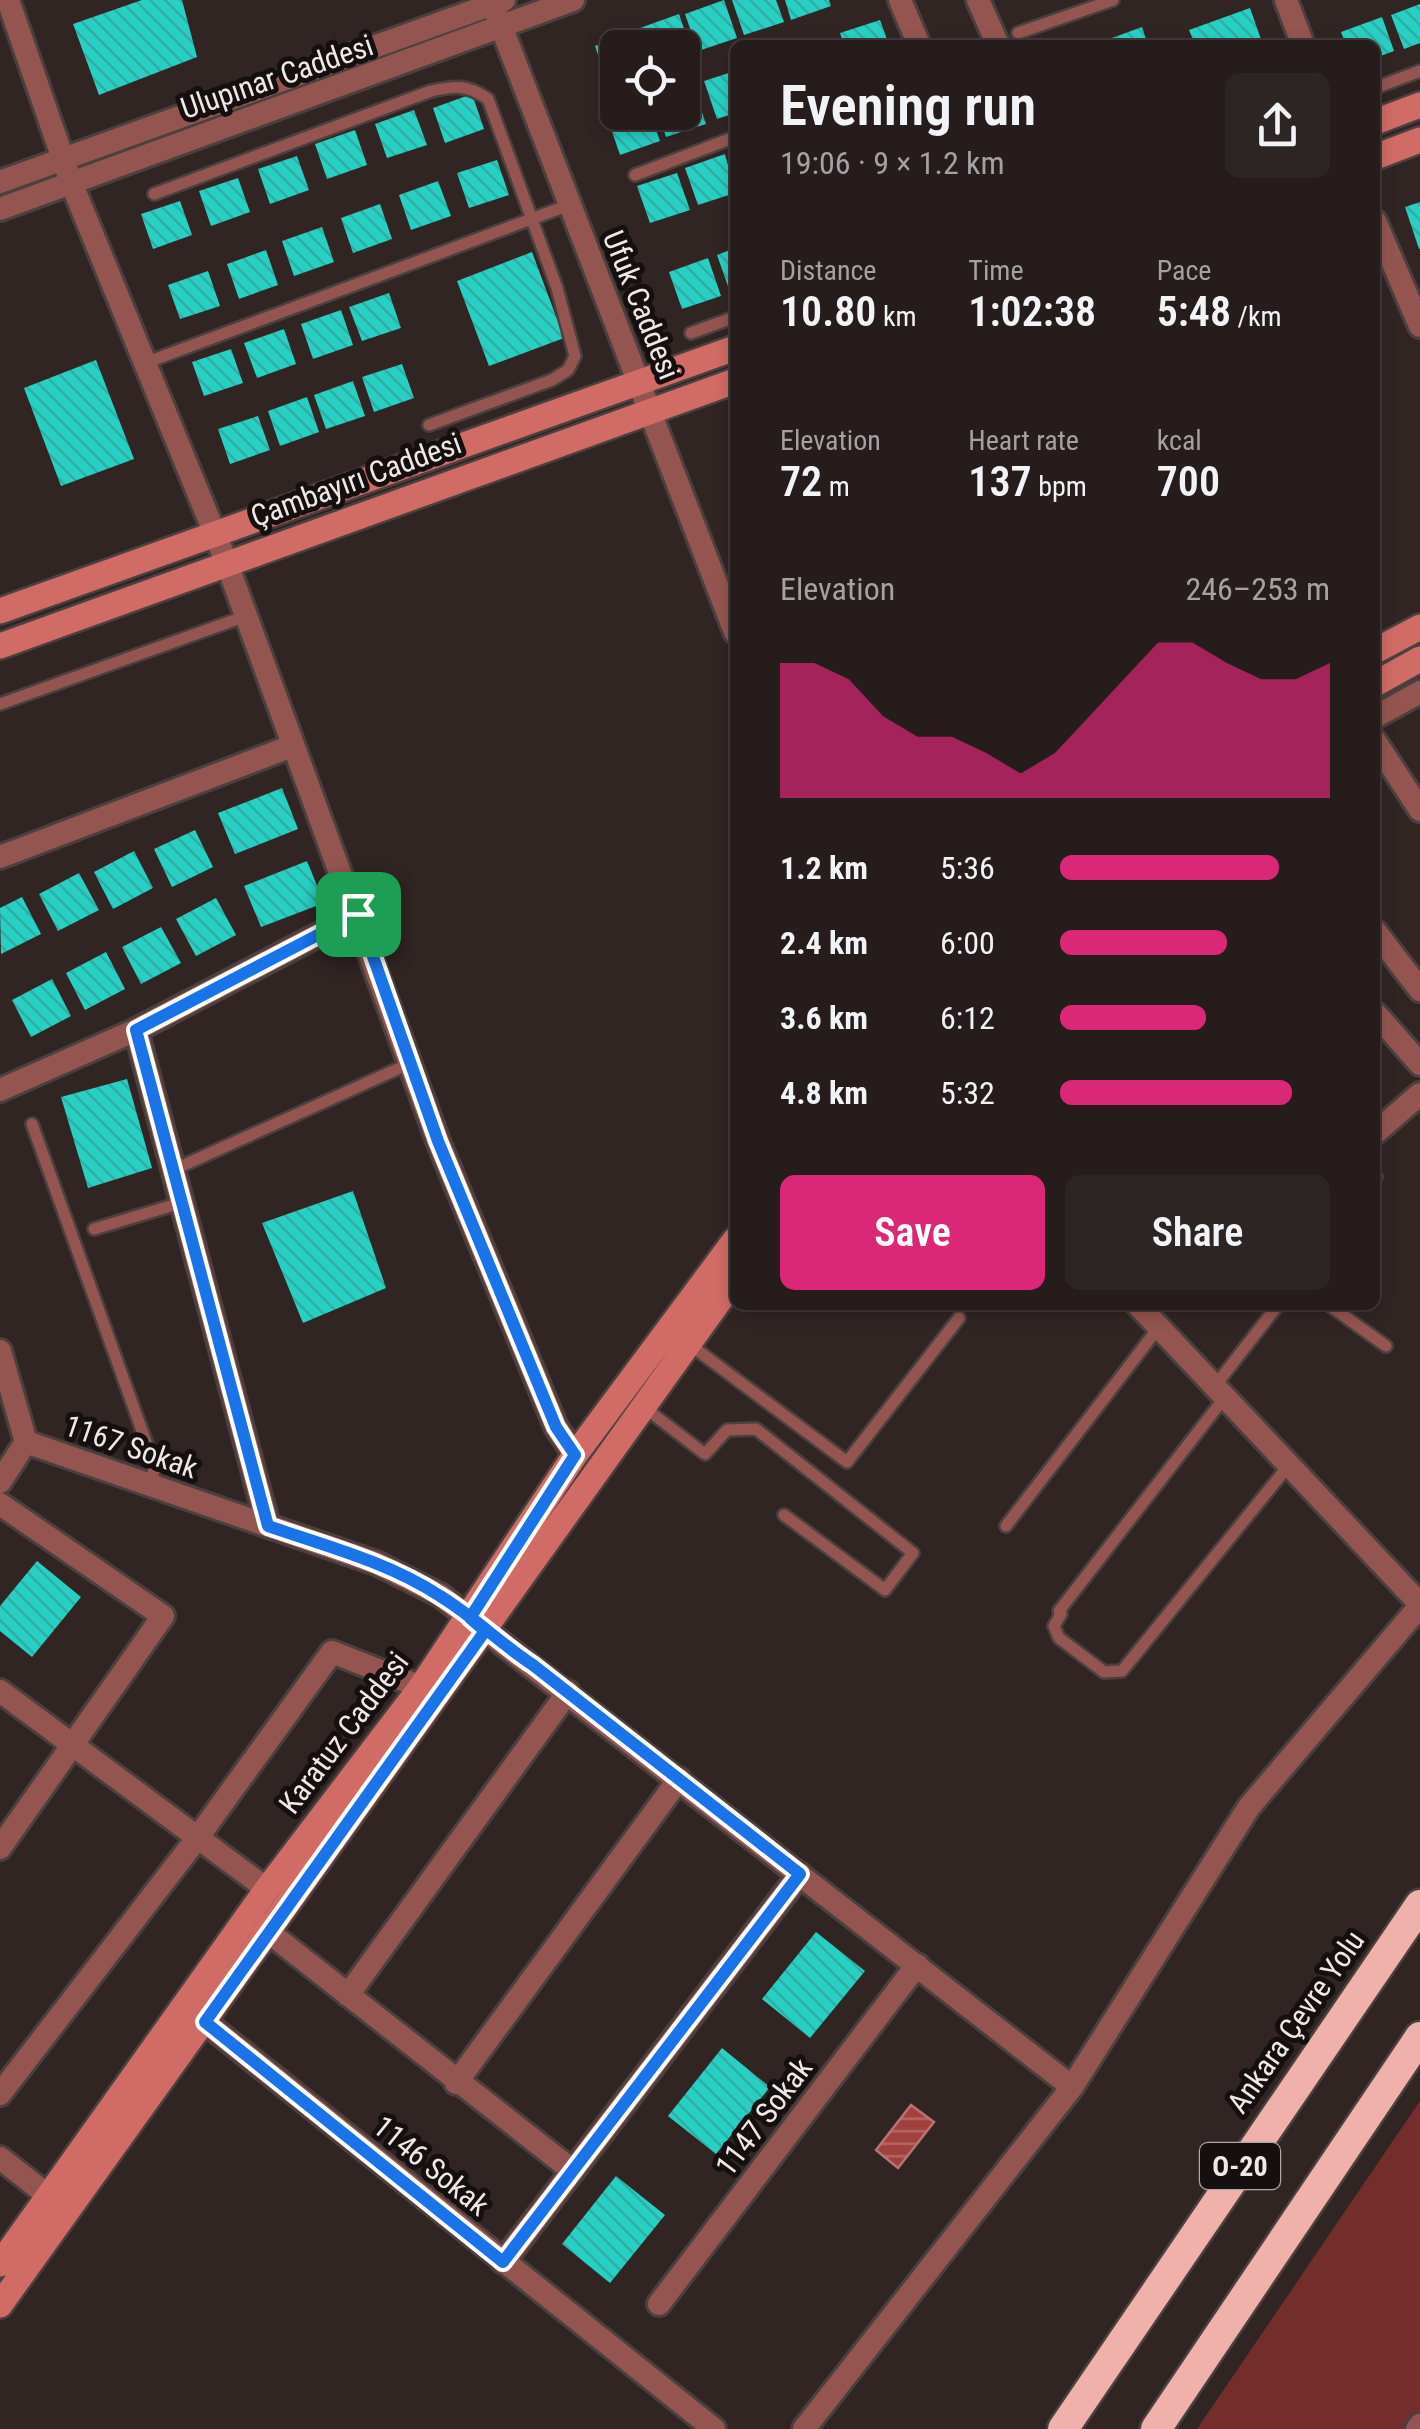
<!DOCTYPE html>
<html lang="en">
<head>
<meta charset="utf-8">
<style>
  body { margin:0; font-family:"Roboto Condensed",sans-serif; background:#2d2524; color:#f1f3f6; height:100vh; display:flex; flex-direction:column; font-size:38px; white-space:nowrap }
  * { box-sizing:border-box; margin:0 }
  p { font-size:32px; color:#a3a1a3 }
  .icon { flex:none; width:55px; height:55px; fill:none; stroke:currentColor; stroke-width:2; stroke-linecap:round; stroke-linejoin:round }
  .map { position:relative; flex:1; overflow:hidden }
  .details { position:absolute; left:730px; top:40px; width:650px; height:1270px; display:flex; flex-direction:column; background:#251c1b; border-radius:15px; box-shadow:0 5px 15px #0003,0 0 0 2px #423a3a }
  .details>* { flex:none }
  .tools { position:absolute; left:600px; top:30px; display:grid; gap:20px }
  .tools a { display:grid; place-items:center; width:100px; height:100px; border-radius:15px; background:#251c1b; box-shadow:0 5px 15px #0003,0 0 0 2px #423a3a; font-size:50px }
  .pin { position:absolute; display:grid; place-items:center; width:85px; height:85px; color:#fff; margin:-42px; border-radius:20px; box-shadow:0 5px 15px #0006 }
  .round { display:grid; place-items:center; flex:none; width:105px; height:105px; border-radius:15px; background:#2d2524 }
  .overview { display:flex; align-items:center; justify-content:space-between; height:170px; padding:0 50px }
  h1 { font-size:55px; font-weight:600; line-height:75px }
  .figures { display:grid; grid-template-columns:repeat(3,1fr); gap:15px; height:170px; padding:10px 50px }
  .figures div { display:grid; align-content:center }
  .figures b { font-size:42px; font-weight:600 }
  .figures small { font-size:28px; font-weight:400 }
  .figures p { font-size:28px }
  .chart { height:280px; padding:20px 50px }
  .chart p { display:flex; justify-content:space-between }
  .chart svg { width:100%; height:180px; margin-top:10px; fill:#db2777; opacity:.7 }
  .button { display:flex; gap:20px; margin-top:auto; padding:20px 50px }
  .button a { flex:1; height:115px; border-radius:15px; background:#db2777; color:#fff; font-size:40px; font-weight:600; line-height:115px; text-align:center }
  .button a+a { background:#2d2524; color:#f1f3f6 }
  ul { padding:0 50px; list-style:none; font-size:32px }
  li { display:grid; grid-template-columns:160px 120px 1fr; align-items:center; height:75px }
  li i { height:25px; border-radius:12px; background:#db2777 }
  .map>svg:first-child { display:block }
  .grass { fill:#732e2b }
  .water { fill:url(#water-rules); stroke:#b97371; stroke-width:2.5 }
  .building { fill:url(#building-back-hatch) }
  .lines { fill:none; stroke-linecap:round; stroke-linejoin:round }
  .lane-casing { stroke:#4c403f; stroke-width:16 }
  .street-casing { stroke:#4c403f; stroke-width:28 }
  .secondary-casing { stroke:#4c403f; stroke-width:30 }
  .highway-casing { stroke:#4c403f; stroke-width:35 }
  .lane { stroke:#945550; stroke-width:11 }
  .street { stroke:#945550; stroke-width:22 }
  .secondary { stroke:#d06b66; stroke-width:25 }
  .highway { stroke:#f0b1ab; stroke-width:30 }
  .route-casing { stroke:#fff; stroke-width:20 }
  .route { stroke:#1a73e8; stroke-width:12 }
  .labels { text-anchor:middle; stroke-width:10; stroke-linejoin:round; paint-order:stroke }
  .shield { fill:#15100f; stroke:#aea7a6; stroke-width:2.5 }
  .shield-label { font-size:28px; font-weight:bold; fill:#f0e8e7 }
  .street-label { font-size:30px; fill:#f0e8e7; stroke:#15100f }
</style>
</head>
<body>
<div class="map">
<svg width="1420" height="2429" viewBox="0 0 1420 2429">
  <defs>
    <pattern id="water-rules" width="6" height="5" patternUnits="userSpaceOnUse" patternTransform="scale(2.5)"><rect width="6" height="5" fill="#a1413e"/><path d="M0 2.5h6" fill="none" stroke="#b36663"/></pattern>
    <pattern id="building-back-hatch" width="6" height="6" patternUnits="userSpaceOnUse" patternTransform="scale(2.5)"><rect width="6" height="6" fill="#28d0c4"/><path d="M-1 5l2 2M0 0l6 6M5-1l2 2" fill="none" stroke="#30aea4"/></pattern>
  </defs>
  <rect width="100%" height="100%" fill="#312524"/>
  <!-- grass -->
  <path class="grass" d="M 1420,2101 L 1420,2429 L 1197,2429 Z"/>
  <!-- water -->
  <path class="water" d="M 911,2105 L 934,2122 L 898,2168 L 876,2150 Z"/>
  <!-- building -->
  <path class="building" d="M 142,0 L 182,0 L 197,57 L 99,95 L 73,24 Z
    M 724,0 L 737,38 L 698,51 L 685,14 Z
    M 732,0 L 776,0 L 784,22 L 744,35 Z
    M 785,0 L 829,0 L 831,6 L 791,20 Z
    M 1420,4 L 1420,43 L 1404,49 L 1391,15 Z
    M 1250,8 L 1263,45 L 1195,45 L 1189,30 Z
    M 679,14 L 692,52 L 682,55 L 682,48 L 647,48 L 640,28 Z
    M 1382,17 L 1394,51 L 1375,58 L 1375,45 L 1346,45 L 1341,32 Z
    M 880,20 L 889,45 L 844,45 L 840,33 Z
    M 1142,27 L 1148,45 L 1102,45 L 1101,42 Z
    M 635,33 L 640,48 L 618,48 L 618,81 L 608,84 L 595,46 Z
    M 735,71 L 735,113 L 717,119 L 704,81 Z
    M 693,86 L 706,124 L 666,137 L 658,112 L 682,112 L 682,90 Z
    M 472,94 L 484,129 L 445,143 L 433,108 Z
    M 414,110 L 427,145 L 387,158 L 375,124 Z
    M 621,112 L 650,112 L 660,141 L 620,155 L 607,117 Z
    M 355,130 L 367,165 L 327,179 L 315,144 Z
    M 725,154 L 735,193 L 698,205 L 685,168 Z
    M 297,156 L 309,190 L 270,204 L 258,169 Z
    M 497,160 L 509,195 L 469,208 L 457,173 Z
    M 677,173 L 690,210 L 650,223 L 637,186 Z
    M 238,178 L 250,212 L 211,226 L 199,191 Z
    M 438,181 L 451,216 L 411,230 L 399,195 Z
    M 180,201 L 192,235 L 153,249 L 141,214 Z
    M 1420,202 L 1420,249 L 1419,249 L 1405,207 Z
    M 380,204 L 392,239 L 353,253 L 341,218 Z
    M 322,227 L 334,262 L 294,276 L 282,241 Z
    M 735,248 L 735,290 L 730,292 L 717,255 Z
    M 266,250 L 278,285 L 239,299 L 227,264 Z
    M 532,252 L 564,338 L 489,366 L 457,281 Z
    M 708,258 L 721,296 L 682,309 L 669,272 Z
    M 208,271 L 220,306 L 180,319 L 168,285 Z
    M 389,293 L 401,328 L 362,341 L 349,307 Z
    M 341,310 L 353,345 L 313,359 L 301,324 Z
    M 284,329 L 296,364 L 257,378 L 244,343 Z
    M 231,349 L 243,383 L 204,396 L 192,362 Z
    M 96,360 L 134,459 L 61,486 L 24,388 Z
    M 402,364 L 414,398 L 374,412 L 362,377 Z
    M 353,381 L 365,416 L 326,429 L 314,395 Z
    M 307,397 L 319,432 L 280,446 L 268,411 Z
    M 258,416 L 270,450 L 230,464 L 218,429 Z
    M 282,788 L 298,829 L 235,854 L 218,813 Z
    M 195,830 L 213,867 L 172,887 L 154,849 Z
    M 134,851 L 153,888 L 113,909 L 94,872 Z
    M 307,861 L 324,903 L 261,927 L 244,886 Z
    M 79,873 L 99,910 L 58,931 L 39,894 Z
    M 22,897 L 41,934 L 1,954 L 0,908 Z
    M 216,898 L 236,935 L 196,956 L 176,919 Z
    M 161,927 L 181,963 L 141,984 L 122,947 Z
    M 106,952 L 125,989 L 85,1010 L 66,973 Z
    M 52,979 L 71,1016 L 31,1037 L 12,1000 Z
    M 127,1079 L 152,1168 L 88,1188 L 61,1097 Z
    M 353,1191 L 386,1288 L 303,1323 L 262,1223 Z
    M 37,1561 L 81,1597 L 32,1657 L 0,1631 L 0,1606 Z
    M 816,1932 L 865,1971 L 810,2038 L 762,1999 Z
    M 722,2048 L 770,2087 L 716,2154 L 668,2116 Z
    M 616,2176 L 665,2215 L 610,2283 L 562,2244 Z"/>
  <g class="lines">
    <!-- lane casing -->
    <g class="lane-casing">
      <path id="lane" d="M 1018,33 L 1113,0
        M 1375,88 L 1420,71
        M 635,175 L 735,137
        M 154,194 L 431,91 C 454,86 467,84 488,99 L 557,288 L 575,356 L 568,370 L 552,380 L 429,425
        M 691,333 L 735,317
        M 145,363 L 569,205
        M 0,704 L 246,616
        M 32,1124 L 154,1464 L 152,1486
        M 175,1169 L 411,1063
        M 1375,1179 L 1376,1177
        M 94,1229 L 184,1202
        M 1329,1305 L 1386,1346
        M 689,1344 L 847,1462 L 959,1318
        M 1215,1386 L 1278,1305
        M 645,1408 L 705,1454 L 727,1430 L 756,1429 L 913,1553 L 885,1590 L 784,1515
        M 1006,1526 L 1159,1327
        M 1059,1611 L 1225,1397
        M 1061,1614 L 1054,1626 L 1059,1638 L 1104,1672 L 1122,1671 L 1289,1465"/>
    </g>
    <!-- street casing -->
    <g class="street-casing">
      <path id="street" d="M 8,0 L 71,182 L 226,561 L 438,1141 L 556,1427 L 575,1455
        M 491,0 L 735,632
        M 900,0 L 919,45
        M 978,0 L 998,45
        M 1286,0 L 1303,45
        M 0,182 L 504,0
        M 0,209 L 573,0
        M 1375,221 L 1420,326
        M 1375,717 L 1420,692
        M 1375,741 L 1420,810
        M 0,857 L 292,746
        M 1375,931 L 1420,990
        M 1375,1013 L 1420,1064
        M 136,1030 L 268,1526
        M 0,1090 L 136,1030 L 358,914
        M 1375,1133 L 1420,1094
        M 1138,1305 L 1420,1604
        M 0,1351 L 26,1442
        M 26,1442 L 376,1563 L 440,1595 L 1072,2087
        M 0,1482 L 26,1442
        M 0,1504 L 163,1616 L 0,1848
        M 0,1691 L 267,1889
        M 253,1920 L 573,2171
        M 348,1995 L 568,1692
        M 205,2022 L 714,2429
        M 456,2083 L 679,1779
        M 0,2094 L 198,1837 L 332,1652 L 421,1687
        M 0,2158 L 60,2205
        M 503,2262 L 800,1874
        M 659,2304 L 917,1965
        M 804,2429 L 1072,2087 L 1249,1807 L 1420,1606
        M 1417,2429 L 1420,2425"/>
    </g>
    <!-- secondary casing -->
    <g class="secondary-casing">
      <path id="secondary" d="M 1375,122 L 1420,105
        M 1375,157 L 1420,140
        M 0,611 L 735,348
        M 0,646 L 735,381
        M 1375,651 L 1420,627
        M 1375,684 L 1420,659
        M 0,2264 L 267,1889 L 421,1687 L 575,1455 L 735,1240
        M 0,2305 L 735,1279"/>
    </g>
    <!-- highway casing -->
    <g class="highway-casing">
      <path id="highway" d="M 1063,2429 L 1420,1905
        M 1156,2429 L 1420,2037"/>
    </g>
    <!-- lane -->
    <use href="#lane" class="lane"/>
    <!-- street -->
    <use href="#street" class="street"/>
    <!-- secondary -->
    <use href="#secondary" class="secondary"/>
    <!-- highway -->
    <use href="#highway" class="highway"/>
  </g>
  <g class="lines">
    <!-- route casing -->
    <g class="route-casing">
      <path id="route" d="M 358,914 L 438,1141 L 556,1427 L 575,1455 L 470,1618 L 485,1631 L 205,2022 L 503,2262 L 800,1874 L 533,1665 C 501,1644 473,1616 440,1596 C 388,1562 326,1546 268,1526 L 136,1030 L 358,914"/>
    </g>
    <!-- route -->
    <use href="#route" class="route"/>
  </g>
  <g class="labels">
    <!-- shield labels -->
    <rect class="shield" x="1200" y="2143" width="80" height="46" rx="8"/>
    <g class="shield-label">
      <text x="1240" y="2176">O-20</text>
    </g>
    <!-- street labels -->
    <g class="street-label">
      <text transform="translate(277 77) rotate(-19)" y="10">Ulupınar Caddesi</text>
      <text transform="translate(641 305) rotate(68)" y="10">Ufuk Caddesi</text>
      <text transform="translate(356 480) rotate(-20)" y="10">Çambayırı Caddesi</text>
      <text transform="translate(131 1447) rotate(19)" y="10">1167 Sokak</text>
      <text transform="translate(344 1733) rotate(-53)" y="10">Karatuz Caddesi</text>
      <text transform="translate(1296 2022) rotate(-55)" y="10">Ankara Çevre Yolu</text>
      <text transform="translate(764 2117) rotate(-53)" y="10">1147 Sokak</text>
      <text transform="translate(431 2166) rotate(39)" y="10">1146 Sokak</text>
    </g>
  </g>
</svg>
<div class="tools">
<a><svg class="icon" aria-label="locate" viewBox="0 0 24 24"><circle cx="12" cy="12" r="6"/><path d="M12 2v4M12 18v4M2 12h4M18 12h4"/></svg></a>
</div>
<div class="pin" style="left:358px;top:914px;background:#1e9e55"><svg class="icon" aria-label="arrive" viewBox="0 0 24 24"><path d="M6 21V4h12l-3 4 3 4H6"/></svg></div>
<section class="details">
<div class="overview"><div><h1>Evening run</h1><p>19:06 · 9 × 1.2 km</p></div><a class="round"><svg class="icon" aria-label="share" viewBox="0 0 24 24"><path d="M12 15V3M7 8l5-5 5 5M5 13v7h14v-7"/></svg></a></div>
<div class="figures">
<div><p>Distance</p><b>10.80<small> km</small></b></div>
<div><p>Time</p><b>1:02:38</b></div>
<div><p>Pace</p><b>5:48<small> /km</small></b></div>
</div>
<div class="figures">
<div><p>Elevation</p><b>72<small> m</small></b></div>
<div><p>Heart rate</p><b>137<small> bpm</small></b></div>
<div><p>kcal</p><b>700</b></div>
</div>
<div class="chart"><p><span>Elevation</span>246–253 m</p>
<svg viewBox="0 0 160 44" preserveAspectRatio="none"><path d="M0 44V11L10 11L20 15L30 24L40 29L50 29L60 33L70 38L80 33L90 24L100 15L110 6L120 6L130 11L140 15L150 15L160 11V44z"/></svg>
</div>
<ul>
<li><b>1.2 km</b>5:36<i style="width:81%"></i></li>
<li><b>2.4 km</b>6:00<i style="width:62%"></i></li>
<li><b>3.6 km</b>6:12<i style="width:54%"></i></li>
<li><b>4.8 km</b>5:32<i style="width:86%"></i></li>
</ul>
<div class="button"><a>Save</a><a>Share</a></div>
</section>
</div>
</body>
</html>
